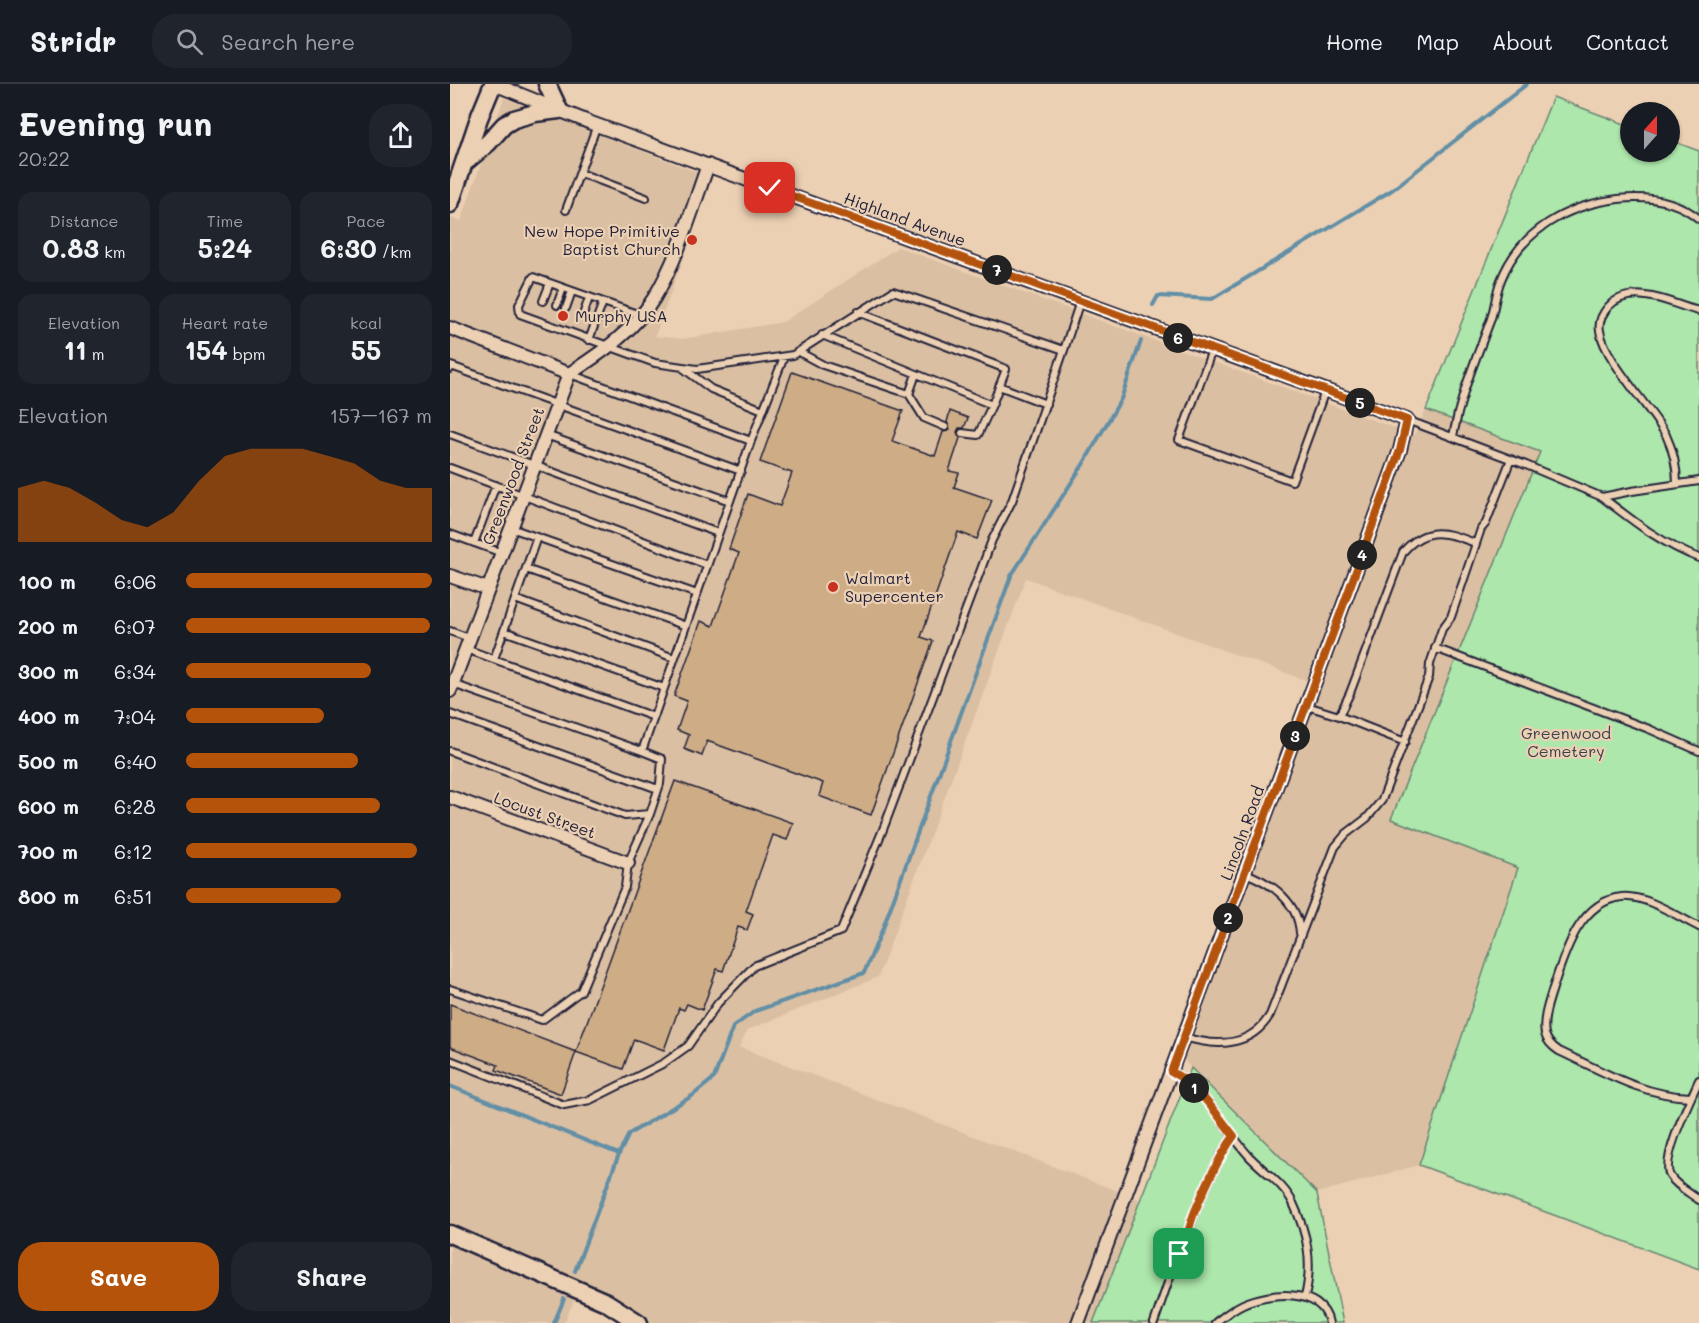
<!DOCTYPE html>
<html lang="en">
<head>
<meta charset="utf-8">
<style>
  body { margin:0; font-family:Mali,sans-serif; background:#20242c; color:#f1f3f6; height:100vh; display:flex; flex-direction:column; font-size:22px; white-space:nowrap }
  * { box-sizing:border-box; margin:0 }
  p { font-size:20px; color:#9ea1a6 }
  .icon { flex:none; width:33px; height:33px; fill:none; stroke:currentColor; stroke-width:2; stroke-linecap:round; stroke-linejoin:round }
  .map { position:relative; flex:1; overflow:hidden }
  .details { display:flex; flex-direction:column; background:#171b24; width:450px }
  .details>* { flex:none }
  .needle { width:39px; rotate:21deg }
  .fabs { position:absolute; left:1170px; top:18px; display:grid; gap:12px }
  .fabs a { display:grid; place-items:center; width:60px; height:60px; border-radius:50%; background:#171b24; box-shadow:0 2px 4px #0004; font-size:30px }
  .pin { position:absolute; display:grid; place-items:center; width:51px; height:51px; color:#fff; margin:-26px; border-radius:12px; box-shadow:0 3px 9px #0006 }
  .km { position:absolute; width:30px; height:30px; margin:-15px; border-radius:50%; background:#222; color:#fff; font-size:16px; line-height:30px; text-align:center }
  .round { display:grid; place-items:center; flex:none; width:63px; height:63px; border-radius:24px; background:#20242c }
  .headline { display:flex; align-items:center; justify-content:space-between; height:102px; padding:0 18px }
  h1 { font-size:33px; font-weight:700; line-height:45px }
  .metrics { display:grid; grid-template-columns:repeat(3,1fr); gap:9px; height:102px; padding:6px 18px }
  .metrics div { display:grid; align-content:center; border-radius:15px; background:#20242c; text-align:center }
  .metrics b { font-size:26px; font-weight:700 }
  .metrics small { font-size:16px; font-weight:400 }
  .metrics p { font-size:16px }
  .chart { height:168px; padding:12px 18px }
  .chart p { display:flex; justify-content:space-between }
  .chart svg { width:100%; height:108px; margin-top:6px; fill:#b45309; opacity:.7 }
  .action { display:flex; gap:12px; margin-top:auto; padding:12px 18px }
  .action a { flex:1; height:69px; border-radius:24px; background:#b45309; color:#fff; font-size:24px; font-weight:700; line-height:69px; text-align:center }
  .action a+a { background:#20242c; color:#f1f3f6 }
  ul { padding:0 18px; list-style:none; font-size:20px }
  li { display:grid; grid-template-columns:96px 72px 1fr; align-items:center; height:45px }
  li i { height:15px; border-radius:8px; background:#b45309 }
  header { display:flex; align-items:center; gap:36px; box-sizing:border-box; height:84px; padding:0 30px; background:#171b24; border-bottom:2px solid #363941 }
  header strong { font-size:28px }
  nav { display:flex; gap:33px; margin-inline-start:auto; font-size:21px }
  .search { width:420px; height:54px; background:#20242c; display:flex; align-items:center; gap:15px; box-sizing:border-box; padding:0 21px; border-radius:24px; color:#9ea1a6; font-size:22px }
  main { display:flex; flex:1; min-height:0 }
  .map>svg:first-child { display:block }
  .built { fill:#dbbfa2 }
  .green { fill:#ade7ab; stroke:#688473; stroke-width:1.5 }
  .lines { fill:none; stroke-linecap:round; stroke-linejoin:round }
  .stream { stroke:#628fa6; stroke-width:4 }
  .building { fill:#cead86; stroke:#22223b; stroke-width:1.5 }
  .lane-casing { stroke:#22223b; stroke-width:10 }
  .street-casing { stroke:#22223b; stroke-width:16 }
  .secondary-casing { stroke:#22223b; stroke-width:21 }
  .lane { stroke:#ecd0b3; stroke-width:6 }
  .street { stroke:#ecd0b3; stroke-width:12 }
  .secondary { stroke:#ecd0b3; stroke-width:16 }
  .route-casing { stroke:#fff; stroke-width:12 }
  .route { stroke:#b45309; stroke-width:8 }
  .poi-dot { fill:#c8321e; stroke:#ecd0b3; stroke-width:2 }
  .labels { text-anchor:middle; stroke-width:4.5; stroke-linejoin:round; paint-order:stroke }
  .street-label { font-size:16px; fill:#22223b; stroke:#ecd0b3 }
  .poi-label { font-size:16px; fill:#22223b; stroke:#ecd0b3; text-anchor:start }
  .park-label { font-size:16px; fill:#37404c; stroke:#ecd0b3 }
</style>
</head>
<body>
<header>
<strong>Stridr</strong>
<div class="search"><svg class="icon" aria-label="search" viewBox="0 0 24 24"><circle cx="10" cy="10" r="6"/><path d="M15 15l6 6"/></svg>Search here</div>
<nav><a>Home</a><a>Map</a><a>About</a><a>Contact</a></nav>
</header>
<main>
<section class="details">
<div class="headline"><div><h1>Evening run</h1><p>20:22</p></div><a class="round"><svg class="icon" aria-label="share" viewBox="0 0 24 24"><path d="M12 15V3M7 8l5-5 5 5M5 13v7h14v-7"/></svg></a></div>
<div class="metrics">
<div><p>Distance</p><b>0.83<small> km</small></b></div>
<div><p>Time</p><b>5:24</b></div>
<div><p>Pace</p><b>6:30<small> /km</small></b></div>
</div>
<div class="metrics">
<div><p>Elevation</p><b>11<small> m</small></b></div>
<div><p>Heart rate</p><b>154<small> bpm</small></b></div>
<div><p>kcal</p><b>55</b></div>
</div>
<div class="chart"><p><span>Elevation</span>157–167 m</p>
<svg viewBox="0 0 160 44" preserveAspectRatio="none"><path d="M0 44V22L10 19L20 22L30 28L40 35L50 38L60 32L70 19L80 9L90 6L100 6L110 6L120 9L130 12L140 19L150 22L160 22V44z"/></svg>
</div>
<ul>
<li><b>100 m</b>6:06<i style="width:100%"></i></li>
<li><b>200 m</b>6:07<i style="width:99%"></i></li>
<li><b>300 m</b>6:34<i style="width:75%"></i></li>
<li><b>400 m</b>7:04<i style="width:56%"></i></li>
<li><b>500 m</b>6:40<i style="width:70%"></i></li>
<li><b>600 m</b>6:28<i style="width:79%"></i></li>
<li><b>700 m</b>6:12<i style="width:94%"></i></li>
<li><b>800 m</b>6:51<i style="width:63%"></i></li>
</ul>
<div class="action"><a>Save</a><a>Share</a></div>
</section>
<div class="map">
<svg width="1249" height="1239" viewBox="0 0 1249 1239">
  <rect width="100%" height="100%" fill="#ecd0b3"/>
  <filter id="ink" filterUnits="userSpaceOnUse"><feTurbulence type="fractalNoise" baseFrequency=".0167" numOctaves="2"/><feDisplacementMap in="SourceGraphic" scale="12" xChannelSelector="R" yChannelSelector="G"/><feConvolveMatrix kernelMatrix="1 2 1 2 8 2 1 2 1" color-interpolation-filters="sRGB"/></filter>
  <g filter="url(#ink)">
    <!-- built -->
    <path class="built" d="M 54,14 L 262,94 L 205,252 L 233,255 L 333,238 L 448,163 L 964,351 L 976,326 L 1090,368 L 941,735 L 1068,784 L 969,1081 L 867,1109 L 741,984 L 721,962 L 858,597 L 576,494 L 428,893 L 298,946 L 289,963 L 691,1116 L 643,1239 L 175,1239 L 127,1210 L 114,1239 L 0,1239 L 0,134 L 11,137 Z"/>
    <!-- green -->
    <path class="green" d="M 1103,13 L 1180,42 L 1180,68 L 1220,68 L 1220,56 L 1249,67 L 1249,1185 L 969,1081 L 1068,784 L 941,735 L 1090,368 L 976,326 Z
      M 741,984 L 867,1109 L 893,1239 L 643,1239 Z"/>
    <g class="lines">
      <!-- stream -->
      <path class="stream" d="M 703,221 L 708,212 L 762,215 L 942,106 L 1077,0
        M 0,1002 L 169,1070
        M 125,1187 L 169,1070 L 179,1050 L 242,1012 L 264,994 L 283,943 L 305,927 L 414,889 L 433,844 L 561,492 L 634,379 L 671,315 L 691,257
        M 104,1239 L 114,1215"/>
    </g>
    <!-- building -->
    <path class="building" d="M 342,288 L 453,327 L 442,357 L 485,372 L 493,348 L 498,347 L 500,345 L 497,338 L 500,327 L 518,334 L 514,344 L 509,344 L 507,348 L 510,354 L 499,387 L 509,389 L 504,403 L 542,416 L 527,455 L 508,448 L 471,553 L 483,557 L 421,731 L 369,712 L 373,699 L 257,657 L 252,672 L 234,665 L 239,651 L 227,646 L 237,617 L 224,612 L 251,537 L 263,542 L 289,469 L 279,465 L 298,410 L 330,422 L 342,389 L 310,378 Z
      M 225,697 L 343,739 L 337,756 L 323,751 L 296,827 L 303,830 L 297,846 L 288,843 L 273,887 L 267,885 L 252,926 L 237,920 L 234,926 L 229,924 L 214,966 L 184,955 L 173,985 L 126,968 Z
      M 0,920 L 126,968 L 111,1010 L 46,986 L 48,981 L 0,963 Z"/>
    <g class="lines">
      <!-- lane casing -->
      <g class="lane-casing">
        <path id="lane" d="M 130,89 L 196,114
          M 116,126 L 147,41
          M 93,217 L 100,199
          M 107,221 L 113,204
          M 116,224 L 122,207
          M 133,231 L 139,214
          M 190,231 L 83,193 L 69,221 L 70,230 L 205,279 L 247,285 L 343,271 L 443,207 L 614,266 L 630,217
          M 372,251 L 542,321 L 556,285 L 408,228
          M 139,256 L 153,218
          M 762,266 L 729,356 L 842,397 L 875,307
          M 349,268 L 373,281 L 459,310 L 466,290
          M 233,284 L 261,305 L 313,326
          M 0,285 L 1,282 L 291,387
          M 549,302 L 596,320
          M 459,310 L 474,334 L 495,343
          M 957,336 L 1076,381 L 1152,413 L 1182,407 L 1249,397
          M 512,349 L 528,351 L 542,321
          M 0,350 L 268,449
          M 96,351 L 280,417
          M 1003,352 C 1011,309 1024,280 1039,240 C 1045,226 1045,210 1051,196 C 1070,147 1117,121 1168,115 C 1197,112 1226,115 1249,135
          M 301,357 L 334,273
          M 0,384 L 257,481
          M 1227,400 C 1227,383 1223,366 1216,351 C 1201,324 1154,275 1150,247 C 1148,237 1152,230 1158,223 C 1168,212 1183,210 1196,212 C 1215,214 1231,223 1249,227
          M 1152,413 C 1183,437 1212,460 1249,474
          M 61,444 L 247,510
          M 0,450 L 52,469
          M 24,459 L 46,401
          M 76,485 L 236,542
          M 65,515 L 224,574
          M 0,547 L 19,554
          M 54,547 L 214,604
          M 985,564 L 1199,645 L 1249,667
          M 16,565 L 204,633
          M 44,575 L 87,453
          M 3,600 L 192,667
          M 857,622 L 889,632 L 955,658
          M 0,630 L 208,705
          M 889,632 L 900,609 L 953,468 C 976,441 996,448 1025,459
          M 0,667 L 175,732 L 200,730 L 210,700 L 212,675 L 192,667 L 301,357 L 120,290
          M 795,789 C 822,799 848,818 850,849
          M 0,905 L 92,936 L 131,907 L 175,803 L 178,779 L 200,730
          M 734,953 C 766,963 801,963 820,931 L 885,763 L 896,750 L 917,734 L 932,716 L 979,593 L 980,580 L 992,545 L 1001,533 L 1031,445 L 1036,439 L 1061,375
          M 0,976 L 114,1021 L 140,1016 L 214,979 L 238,962 L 268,919 L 304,882 L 391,847 L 434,743 L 542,456 L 562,417 L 614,266
          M 721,988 C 756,1003 774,1045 799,1072 C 813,1087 834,1100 843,1119 C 858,1151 863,1179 855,1213
          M 1249,996 C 1241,1014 1210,1076 1220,1092 C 1226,1102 1240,1109 1249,1116
          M 1241,1013 C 1193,1012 1152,987 1109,967 C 1103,963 1097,958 1095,950 C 1092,936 1099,917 1103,904 C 1114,871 1129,817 1172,813 C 1196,811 1227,832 1249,843
          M 704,1239 L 723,1184 L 736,1159 L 745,1127 L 771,1071 L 784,1052
          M 765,1239 C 774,1232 782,1225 793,1220 C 819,1208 872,1203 879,1239"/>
      </g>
      <!-- street casing -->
      <g class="street-casing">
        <path id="street" d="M 44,0 L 141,39 L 957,336 L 950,366 L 910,476 L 628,1239
          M 0,244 L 119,290
          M 119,290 C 151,269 184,247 204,214 C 228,175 242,125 258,81
          M 0,492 L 38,505
          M 0,607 L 119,290
          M 0,713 L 178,779"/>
      </g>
      <!-- secondary casing -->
      <g class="secondary-casing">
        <path id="secondary" d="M 14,79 L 38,59 L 54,41 L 64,35 L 85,29 L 109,26 L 97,0
          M 0,120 L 29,34 L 43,0
          M 0,1150 L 156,1218 L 189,1239"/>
      </g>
      <!-- lane -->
      <use href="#lane" class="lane"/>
      <!-- street -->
      <use href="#street" class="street"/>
      <!-- secondary -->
      <use href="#secondary" class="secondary"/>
    </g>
  </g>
  <g class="lines" filter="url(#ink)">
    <!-- route casing -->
    <g class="route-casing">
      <path id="route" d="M 320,104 L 957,336 L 950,366 L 910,476 L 721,988 C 748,1000 766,1030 784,1052 C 768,1074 756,1102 745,1127 C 739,1141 738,1156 729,1170"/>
    </g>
    <!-- route -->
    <use href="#route" class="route"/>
  </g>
  <!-- markers -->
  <g class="poi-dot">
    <circle cx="242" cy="156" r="6"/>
    <circle cx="113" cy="232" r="6"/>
    <circle cx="383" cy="503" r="6"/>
  </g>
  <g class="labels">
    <!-- street labels -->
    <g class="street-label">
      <text transform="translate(455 135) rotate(20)" y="6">Highland Avenue</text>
      <text transform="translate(63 392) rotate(-69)" y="6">Greenwood Street</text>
      <text transform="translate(95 731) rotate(20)" y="6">Locust Street</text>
      <text transform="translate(792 749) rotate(-70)" y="6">Lincoln Road</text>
    </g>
    <!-- poi labels -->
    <g class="poi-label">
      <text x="230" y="153" text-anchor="end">New Hope Primitive<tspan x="230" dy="18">Baptist Church</tspan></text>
      <text x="125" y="238">Murphy USA</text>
      <text x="395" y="500">Walmart<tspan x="395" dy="18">Supercenter</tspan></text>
    </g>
    <!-- park labels -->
    <g class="park-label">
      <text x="1116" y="655">Greenwood<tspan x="1116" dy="18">Cemetery</tspan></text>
    </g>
  </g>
</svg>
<div class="fabs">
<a><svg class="needle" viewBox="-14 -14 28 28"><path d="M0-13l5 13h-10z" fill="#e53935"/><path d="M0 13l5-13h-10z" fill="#9ea1a6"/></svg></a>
</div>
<div class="pin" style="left:729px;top:1170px;background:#1e9e55"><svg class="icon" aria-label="arrive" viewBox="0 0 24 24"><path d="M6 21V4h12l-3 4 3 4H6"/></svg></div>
<div class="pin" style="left:320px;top:104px;background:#d93025"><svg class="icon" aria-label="check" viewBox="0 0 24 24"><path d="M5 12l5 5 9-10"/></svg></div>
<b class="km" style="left:744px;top:1004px">1</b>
<b class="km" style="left:778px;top:834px">2</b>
<b class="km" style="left:845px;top:652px">3</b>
<b class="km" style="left:912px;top:471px">4</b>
<b class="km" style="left:910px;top:319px">5</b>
<b class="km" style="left:728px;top:254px">6</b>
<b class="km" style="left:547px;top:186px">7</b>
</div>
</main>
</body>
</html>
